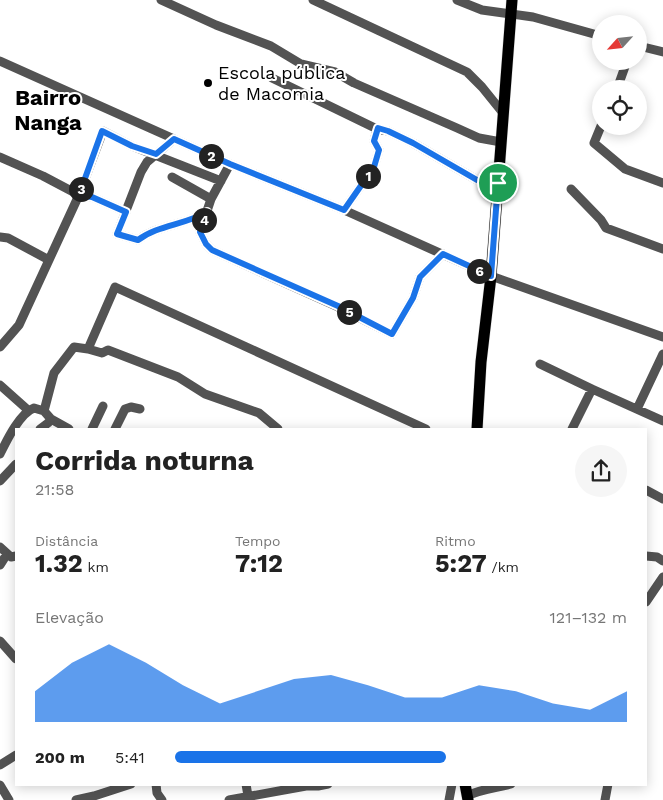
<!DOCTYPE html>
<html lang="pt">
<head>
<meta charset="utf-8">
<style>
  body { margin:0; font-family:"Work Sans",sans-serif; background:#f6f6f6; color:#222; height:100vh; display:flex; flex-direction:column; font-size:19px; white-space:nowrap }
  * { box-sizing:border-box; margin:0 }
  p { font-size:16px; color:#767676 }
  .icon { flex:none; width:28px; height:28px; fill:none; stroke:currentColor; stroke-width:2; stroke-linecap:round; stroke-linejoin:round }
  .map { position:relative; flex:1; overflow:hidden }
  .drawer { position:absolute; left:15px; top:428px; width:632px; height:358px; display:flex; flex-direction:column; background:#fff; border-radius:0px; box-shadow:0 2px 12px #0003 }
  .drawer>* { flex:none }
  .needle { width:32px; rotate:243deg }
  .controls { position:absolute; left:592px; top:15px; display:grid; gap:10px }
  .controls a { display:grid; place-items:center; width:55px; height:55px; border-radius:50%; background:#fff; box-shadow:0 2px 12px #0003; font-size:25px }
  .pin { position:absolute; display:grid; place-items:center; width:42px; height:42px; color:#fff; margin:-21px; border:2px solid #fff; border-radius:50%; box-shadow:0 1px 5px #0007 }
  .km { position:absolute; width:25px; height:25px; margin:-12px; border-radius:50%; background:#222; color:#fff; font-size:14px; line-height:25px; text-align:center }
  .round { display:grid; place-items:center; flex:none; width:52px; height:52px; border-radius:26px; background:#f6f6f6 }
  .overview { display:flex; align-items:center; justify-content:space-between; height:85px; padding:0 20px }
  h1 { font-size:28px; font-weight:700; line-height:38px }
  .figures { display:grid; grid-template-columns:repeat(3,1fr); gap:8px; height:85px; padding:5px 20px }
  .figures div { display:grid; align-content:center }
  .figures b { font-size:25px; font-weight:700 }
  .figures small { font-size:14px; font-weight:400 }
  .figures p { font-size:14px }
  .chart { height:140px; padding:10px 20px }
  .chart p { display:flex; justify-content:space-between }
  .chart svg { width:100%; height:90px; margin-top:5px; fill:#1a73e8; opacity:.7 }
  ul { padding:0 20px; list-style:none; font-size:16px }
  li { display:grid; grid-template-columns:80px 60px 1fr; align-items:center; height:38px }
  li i { height:12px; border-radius:6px; background:#1a73e8 }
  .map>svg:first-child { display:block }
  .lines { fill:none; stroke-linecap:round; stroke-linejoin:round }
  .major-casing { stroke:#dbdbdb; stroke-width:12 }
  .minor { stroke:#535353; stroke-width:9 }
  .major { stroke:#000; stroke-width:11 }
  .route-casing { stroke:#fff; stroke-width:10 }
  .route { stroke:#1a73e8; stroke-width:6 }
  .poi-dot { fill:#000; stroke:#fff; stroke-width:2 }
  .labels { text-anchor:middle; stroke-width:4; stroke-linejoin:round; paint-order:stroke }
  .poi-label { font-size:18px; fill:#000; stroke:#fff; text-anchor:start }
  .district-label { font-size:22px; font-weight:bold; fill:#000; stroke:#fff }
</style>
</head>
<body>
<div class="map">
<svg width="663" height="800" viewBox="0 0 663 800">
  <rect width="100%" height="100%" fill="#fff"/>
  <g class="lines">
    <!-- major casing -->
    <g class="major-casing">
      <path id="major" d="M 477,429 L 481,362 L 491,276 L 512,0
        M 465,784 L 468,800"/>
    </g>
    <!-- minor -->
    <path class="minor" d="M 161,0 L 216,25 L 271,46 L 301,64 L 335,72 L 354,83 L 457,128 L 479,138 L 501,142
      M 313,0 L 467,72 L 482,87 L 503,113
      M 457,0 L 482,10 L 533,17 L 601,36
      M 639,46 L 663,52
      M 0,61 L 230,164 L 344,210 L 491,276 L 663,337
      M 272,78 L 377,129 L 388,131 L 413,143 L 477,180 L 498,183
      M 617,89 L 627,61
      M 601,126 L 594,143 L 625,169 L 663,183
      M 174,139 L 147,162 L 141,172 L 117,234 L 138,240 C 158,225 185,225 207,212
      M 0,157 L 43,176 L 79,195 L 92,197 L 126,212
      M 230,164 L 211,199 L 200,232 L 206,244 L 212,250 L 338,307 L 392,334 L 413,298 L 420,277 L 443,254
      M 172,177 L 211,199
      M 571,189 L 601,220 L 606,228 L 663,249
      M 344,210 L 374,167 L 379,150 L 374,141 L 377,129
      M 0,237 L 8,238 L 49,260
      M 0,347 L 19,325 L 79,195 L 103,131 L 132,146 L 221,181
      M 88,349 L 102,353 L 108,350 L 178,377 L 205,394 L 259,413 L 278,429
      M 540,364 L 592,389 L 572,429
      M 0,385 L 28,410
      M 592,389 L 663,421
      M 637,409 L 663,354
      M 44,411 L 51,419 L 69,429
      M 40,429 L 48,423 L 51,419
      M 92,429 L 103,406
      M 115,429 L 125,409 L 131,407 L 140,409
      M 0,454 C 7,440 20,413 34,408 L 44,411 L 54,373 L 74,347 L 88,349 L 115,287 L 426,429
      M 0,481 L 16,464
      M 646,490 L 663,499
      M 0,547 L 11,557 L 16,556
      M 646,556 L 657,557 L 663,561
      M 0,565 L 7,554
      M 646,602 L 663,577
      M 0,641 L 16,659
      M 0,765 L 16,755
      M 156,784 L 157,793 L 162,800
      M 246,784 L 248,796
      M 0,785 L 9,800
      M 467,796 C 481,789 496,788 511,784
      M 76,800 L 94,796 L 131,784
      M 229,800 L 306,786 L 318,786 L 328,784
      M 449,800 L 452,784
      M 605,800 L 608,784"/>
    <!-- major -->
    <use href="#major" class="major"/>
  </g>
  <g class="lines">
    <!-- route casing -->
    <g class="route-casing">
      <path id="route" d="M 378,128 L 388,131 L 413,143 L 477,180 L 498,183 L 491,276 L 443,254 L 420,277 L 413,298 L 392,334 L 338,306 L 212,250 L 206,244 L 200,232 L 207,212 C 185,225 158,225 138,240 L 117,234 L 126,212 L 92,197 L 79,195 L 102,131 L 132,146 L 156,154 L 174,139 L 230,164 L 344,210 L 374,167 L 379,150 L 374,141 Z"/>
    </g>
    <!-- route -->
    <use href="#route" class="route"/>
  </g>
  <!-- markers -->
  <circle class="poi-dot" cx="208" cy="83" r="5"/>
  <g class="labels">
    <!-- poi labels -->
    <g class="poi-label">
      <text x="218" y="79">Escola pública<tspan x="218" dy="21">de Macomia</tspan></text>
    </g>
    <!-- district labels -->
    <g class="district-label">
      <text x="48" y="105">Bairro<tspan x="48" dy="25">Nanga</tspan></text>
    </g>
  </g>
</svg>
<div class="controls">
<a><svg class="needle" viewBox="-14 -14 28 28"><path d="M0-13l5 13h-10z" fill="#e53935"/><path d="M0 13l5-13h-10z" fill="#767676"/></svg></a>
<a><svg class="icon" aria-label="locate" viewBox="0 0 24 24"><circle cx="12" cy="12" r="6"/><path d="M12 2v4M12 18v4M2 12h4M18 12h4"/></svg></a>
</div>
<div class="pin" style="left:498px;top:183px;background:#1e9e55"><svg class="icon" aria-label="arrive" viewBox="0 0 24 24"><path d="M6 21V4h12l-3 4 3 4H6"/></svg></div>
<b class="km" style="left:368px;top:176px">1</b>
<b class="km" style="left:211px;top:156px">2</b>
<b class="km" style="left:81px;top:189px">3</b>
<b class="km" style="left:204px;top:220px">4</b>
<b class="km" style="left:349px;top:312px">5</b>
<b class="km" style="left:479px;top:271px">6</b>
<section class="drawer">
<div class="overview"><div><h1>Corrida noturna</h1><p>21:58</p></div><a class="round"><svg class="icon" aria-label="share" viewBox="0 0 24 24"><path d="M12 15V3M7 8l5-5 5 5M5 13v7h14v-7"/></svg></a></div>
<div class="figures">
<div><p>Distância</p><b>1.32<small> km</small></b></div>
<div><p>Tempo</p><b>7:12</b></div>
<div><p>Ritmo</p><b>5:27<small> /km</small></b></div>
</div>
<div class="chart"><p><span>Elevação</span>121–132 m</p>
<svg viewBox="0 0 160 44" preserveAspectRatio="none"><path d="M0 44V29L10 15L20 6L30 15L40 26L50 35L60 29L70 23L80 21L90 26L100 32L110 32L120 26L130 29L140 35L150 38L160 29V44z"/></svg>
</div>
<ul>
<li><b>200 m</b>5:41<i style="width:60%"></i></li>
</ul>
</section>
</div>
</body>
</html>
